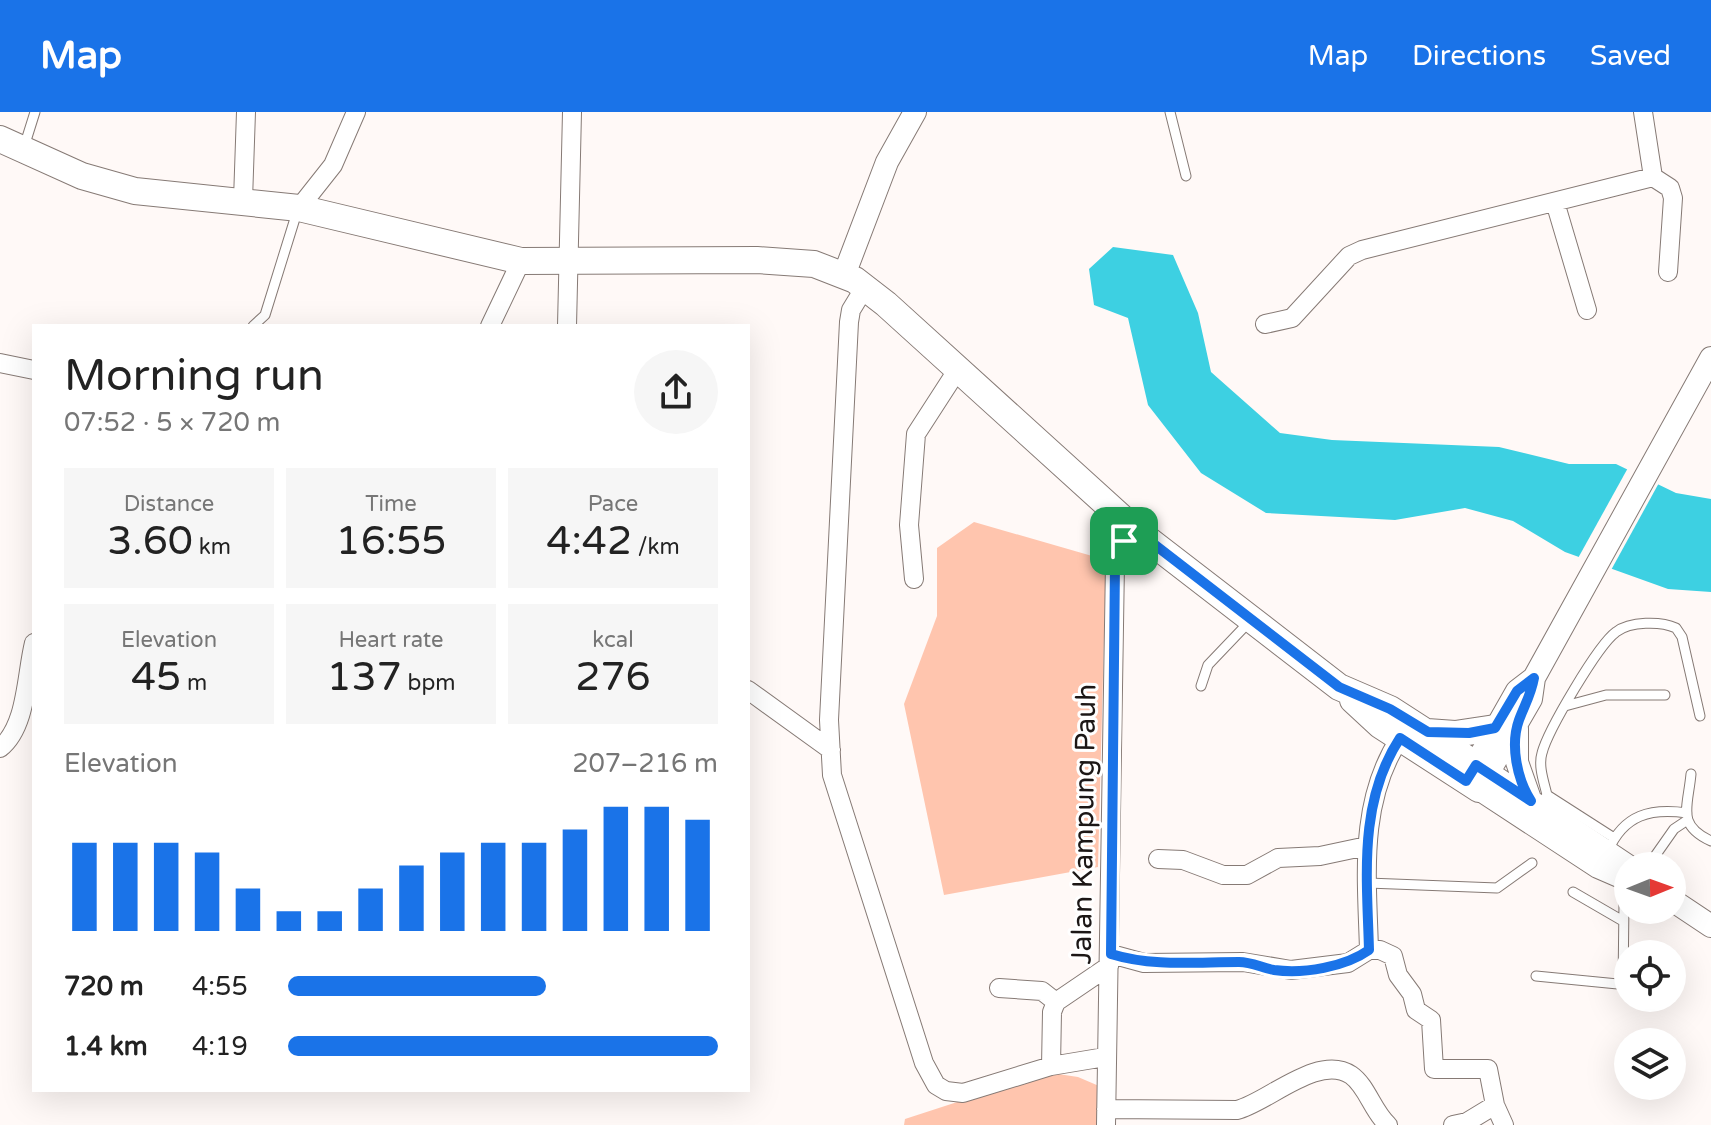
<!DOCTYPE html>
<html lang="en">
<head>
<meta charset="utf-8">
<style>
  body { margin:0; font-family:"Varela Round",sans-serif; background:#f6f6f6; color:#222; height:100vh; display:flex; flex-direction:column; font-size:30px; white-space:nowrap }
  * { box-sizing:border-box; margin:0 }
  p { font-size:26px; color:#767676 }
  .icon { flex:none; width:44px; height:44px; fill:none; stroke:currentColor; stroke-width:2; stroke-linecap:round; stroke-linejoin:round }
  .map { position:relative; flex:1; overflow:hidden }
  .drawer { position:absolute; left:32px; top:212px; width:718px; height:768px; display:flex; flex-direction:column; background:#fff; border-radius:0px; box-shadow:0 8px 32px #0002 }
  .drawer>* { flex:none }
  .needle { width:52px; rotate:89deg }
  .fabs { position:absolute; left:1614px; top:740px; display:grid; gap:16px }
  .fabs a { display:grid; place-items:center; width:72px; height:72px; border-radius:50%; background:#fff; box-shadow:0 8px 32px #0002; font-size:40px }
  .pin { position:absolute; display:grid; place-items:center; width:68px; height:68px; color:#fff; margin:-34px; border-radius:16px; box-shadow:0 4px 12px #0006 }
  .round { display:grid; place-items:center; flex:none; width:84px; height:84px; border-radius:42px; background:#f6f6f6 }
  .overview { display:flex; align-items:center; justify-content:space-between; height:136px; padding:0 32px }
  h1 { font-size:44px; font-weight:600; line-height:60px }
  .metrics { display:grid; grid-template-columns:repeat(3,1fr); gap:12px; height:136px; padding:8px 32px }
  .metrics div { display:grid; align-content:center; border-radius:0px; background:#f6f6f6; text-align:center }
  .metrics b { font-size:40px; font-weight:600 }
  .metrics small { font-size:22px; font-weight:400 }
  .metrics p { font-size:22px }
  .chart { height:224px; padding:16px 32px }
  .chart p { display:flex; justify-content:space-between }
  .chart svg { width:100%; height:144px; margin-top:8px; stroke:#1a73e8; stroke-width:6 }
  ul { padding:0 32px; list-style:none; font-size:26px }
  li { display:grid; grid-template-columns:128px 96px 1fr; align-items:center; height:60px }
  li i { height:20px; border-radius:10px; background:#1a73e8 }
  header { display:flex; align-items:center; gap:48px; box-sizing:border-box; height:112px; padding:0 40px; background:#1a73e8; color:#fff }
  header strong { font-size:38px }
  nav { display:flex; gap:44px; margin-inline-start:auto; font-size:28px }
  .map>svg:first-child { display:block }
  .green { fill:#ffc5ae }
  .water { fill:#3dd0e2 }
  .pier { fill:#fff9f7 }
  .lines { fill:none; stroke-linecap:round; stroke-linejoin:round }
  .service-casing { stroke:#867a75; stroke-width:11 }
  .minor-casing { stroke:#867a75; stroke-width:20 }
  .tertiary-casing { stroke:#867a75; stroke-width:24 }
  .secondary-casing { stroke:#867a75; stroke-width:28 }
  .service { stroke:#fff; stroke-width:9 }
  .minor { stroke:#fff; stroke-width:18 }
  .tertiary { stroke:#fff; stroke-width:22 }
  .secondary { stroke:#fff; stroke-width:26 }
  .route-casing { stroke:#fff; stroke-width:16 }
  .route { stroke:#1a73e8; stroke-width:10 }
  .labels { text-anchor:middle; stroke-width:6; stroke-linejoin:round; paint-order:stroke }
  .street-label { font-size:28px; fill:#1c1716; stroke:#fff }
</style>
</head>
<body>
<header>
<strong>Map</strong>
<nav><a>Map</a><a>Directions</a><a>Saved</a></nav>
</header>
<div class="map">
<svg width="1711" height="1013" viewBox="0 0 1711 1013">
  <rect width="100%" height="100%" fill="#fff9f7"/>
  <!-- green -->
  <path class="green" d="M 974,410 L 1106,448 L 1098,755 L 944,783 L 904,592 L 937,504 L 937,436 Z
    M 1058,962 L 1078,965 L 1099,974 L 1101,1013 L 904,1013 L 905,1007 L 1040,963 Z"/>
  <!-- water -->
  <path class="water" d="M 1113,135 L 1173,143 L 1198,201 L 1211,260 L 1280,321 L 1332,328 L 1499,335 L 1569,352 L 1616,352 L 1676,381 L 1711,387 L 1711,480 L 1668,477 L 1565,440 L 1513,409 L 1465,396 L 1395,408 L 1266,401 L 1201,361 L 1148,293 L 1128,206 L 1094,193 L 1089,157 Z"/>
  <!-- pier -->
  <path class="pier" d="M 1629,354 L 1660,369 L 1610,460 L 1577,448 Z"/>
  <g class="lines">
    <!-- service casing -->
    <g class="service-casing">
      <path id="service" d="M 1170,0 L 1186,64
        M 24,35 L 35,0
        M 253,214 L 265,203 L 297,100
        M 1201,574 L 1208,553 L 1250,509
        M 1565,594 L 1606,583 L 1665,583
        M 1691,662 C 1688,695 1676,713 1711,729
        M 1547,683 L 1614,726
        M 1540,694 L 1547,683 C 1544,670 1538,654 1542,641 C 1548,618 1598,533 1616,520 C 1630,509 1661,509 1676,516 L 1682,525 L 1700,604
        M 1608,739 C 1624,702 1651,696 1687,701
        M 1648,754 L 1674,717 L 1686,709
        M 1368,771 L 1497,776 L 1532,751
        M 1573,780 L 1623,809
        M 1536,864 L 1628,873
        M 1623,873 L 1624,791 L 1628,777"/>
    </g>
    <!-- minor casing -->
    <g class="minor-casing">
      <path id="minor" d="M 1643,0 L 1653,65
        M 1653,65 L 1670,76 L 1673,86 L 1668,160
        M 243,88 L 246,0
        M 1555,90 L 1587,198
        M 299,96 L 333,53 L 356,0
        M 865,175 L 851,198 L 849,210 L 829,608 L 832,663 L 924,951 L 936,973 L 946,979 L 963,981 L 1051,954 L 1105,945
        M 1265,212 L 1292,206 L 1349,144 L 1362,138 L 1653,65
        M 490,214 L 521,149
        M 567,214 L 572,0
        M 0,251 L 34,258
        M 914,467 L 909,413 L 916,322 L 958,257
        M 748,578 L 831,638
        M 0,636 C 27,615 26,563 34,531
        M 1158,747 L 1183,748 L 1223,763 L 1247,763 L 1278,746 L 1320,744 L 1367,734
        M 1369,838 C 1367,765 1358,690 1400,626
        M 1111,842 L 1144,851 L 1243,850 L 1291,858 L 1348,851 L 1369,838 L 1380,838 L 1393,844 L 1398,863 L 1412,882 L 1416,898 L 1431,908 L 1434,957 L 1488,957 L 1495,993 L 1504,1013
        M 999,876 L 1042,879 L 1056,890
        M 1051,954 L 1052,900 L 1056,890 L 1109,854
        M 1106,997 L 1237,998 C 1267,991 1318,941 1351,963 C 1367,974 1373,1000 1388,1013
        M 1106,1013 L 1115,451 L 1133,416
        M 1453,1013 L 1467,1010 L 1495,993"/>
    </g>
    <!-- tertiary casing -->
    <g class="tertiary-casing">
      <path id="tertiary" d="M 844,163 L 887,50 L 915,0
        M 1517,617 L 1517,650 L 1530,687
        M 1489,661 L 1628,754
        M 1467,667 L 1517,579 L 1534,566
        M 1628,768 L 1598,755 L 1479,677 L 1531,587 L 1534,566 L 1711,246
        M 1672,788 L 1711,814"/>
    </g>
    <!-- secondary casing -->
    <g class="secondary-casing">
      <path id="secondary" d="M 0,27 L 82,64 L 135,79 L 299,96 L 521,149 L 757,148 L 814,152 L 855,168 L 886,192 L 1133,416 L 1339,575 L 1390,597 L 1489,661
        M 1353,588 L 1380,613 L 1479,677
        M 1427,620 L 1455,622 L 1495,616"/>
    </g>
    <!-- service -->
    <use href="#service" class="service"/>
    <!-- minor -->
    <use href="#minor" class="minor"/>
    <!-- tertiary -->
    <use href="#tertiary" class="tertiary"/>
    <!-- secondary -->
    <use href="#secondary" class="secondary"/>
  </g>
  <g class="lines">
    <!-- route casing -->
    <g class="route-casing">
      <path id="route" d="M 1133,416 L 1339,575 L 1390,597 L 1428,620 L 1469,621 L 1495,616 L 1517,579 L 1534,566 C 1531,583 1525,592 1519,608 C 1510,633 1517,667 1531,689 L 1476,653 L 1466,669 L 1400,626 C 1358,690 1367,765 1369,838 C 1345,855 1304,862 1274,858 C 1262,856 1252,850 1239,850 C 1195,850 1153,855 1111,842 L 1115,451 Z"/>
    </g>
    <!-- route -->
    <use href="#route" class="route"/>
  </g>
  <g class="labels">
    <!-- street labels -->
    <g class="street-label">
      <text transform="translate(1083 712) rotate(-89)" y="10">Jalan Kampung Pauh</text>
    </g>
  </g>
</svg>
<div class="fabs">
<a><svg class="needle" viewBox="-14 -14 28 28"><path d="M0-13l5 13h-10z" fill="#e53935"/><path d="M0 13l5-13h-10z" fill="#767676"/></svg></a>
<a><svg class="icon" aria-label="locate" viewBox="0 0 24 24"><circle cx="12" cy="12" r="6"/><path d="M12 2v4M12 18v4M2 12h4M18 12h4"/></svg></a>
<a><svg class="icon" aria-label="layers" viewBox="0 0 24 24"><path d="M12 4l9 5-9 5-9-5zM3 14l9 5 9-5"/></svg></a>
</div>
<div class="pin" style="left:1124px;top:429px;background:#1e9e55"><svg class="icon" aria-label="arrive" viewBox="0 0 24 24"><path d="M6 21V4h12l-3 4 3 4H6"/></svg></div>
<section class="drawer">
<div class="overview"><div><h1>Morning run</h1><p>07:52 · 5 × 720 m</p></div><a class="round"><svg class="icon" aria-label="share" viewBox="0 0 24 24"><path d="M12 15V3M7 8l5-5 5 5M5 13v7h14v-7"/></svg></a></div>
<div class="metrics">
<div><p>Distance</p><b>3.60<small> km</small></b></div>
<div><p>Time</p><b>16:55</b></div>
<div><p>Pace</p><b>4:42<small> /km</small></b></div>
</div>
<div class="metrics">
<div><p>Elevation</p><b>45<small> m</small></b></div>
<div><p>Heart rate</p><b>137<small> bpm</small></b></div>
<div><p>kcal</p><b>276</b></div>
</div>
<div class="chart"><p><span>Elevation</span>207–216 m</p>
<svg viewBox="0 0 160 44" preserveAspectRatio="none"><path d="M5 44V17M15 44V17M25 44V17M35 44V20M45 44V31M55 44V38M65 44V38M75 44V31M85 44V24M95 44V20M105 44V17M115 44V17M125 44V13M135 44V6M145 44V6M155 44V10"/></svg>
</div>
<ul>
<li><b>720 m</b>4:55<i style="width:60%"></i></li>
<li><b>1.4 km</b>4:19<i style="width:100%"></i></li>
</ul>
</section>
</div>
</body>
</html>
